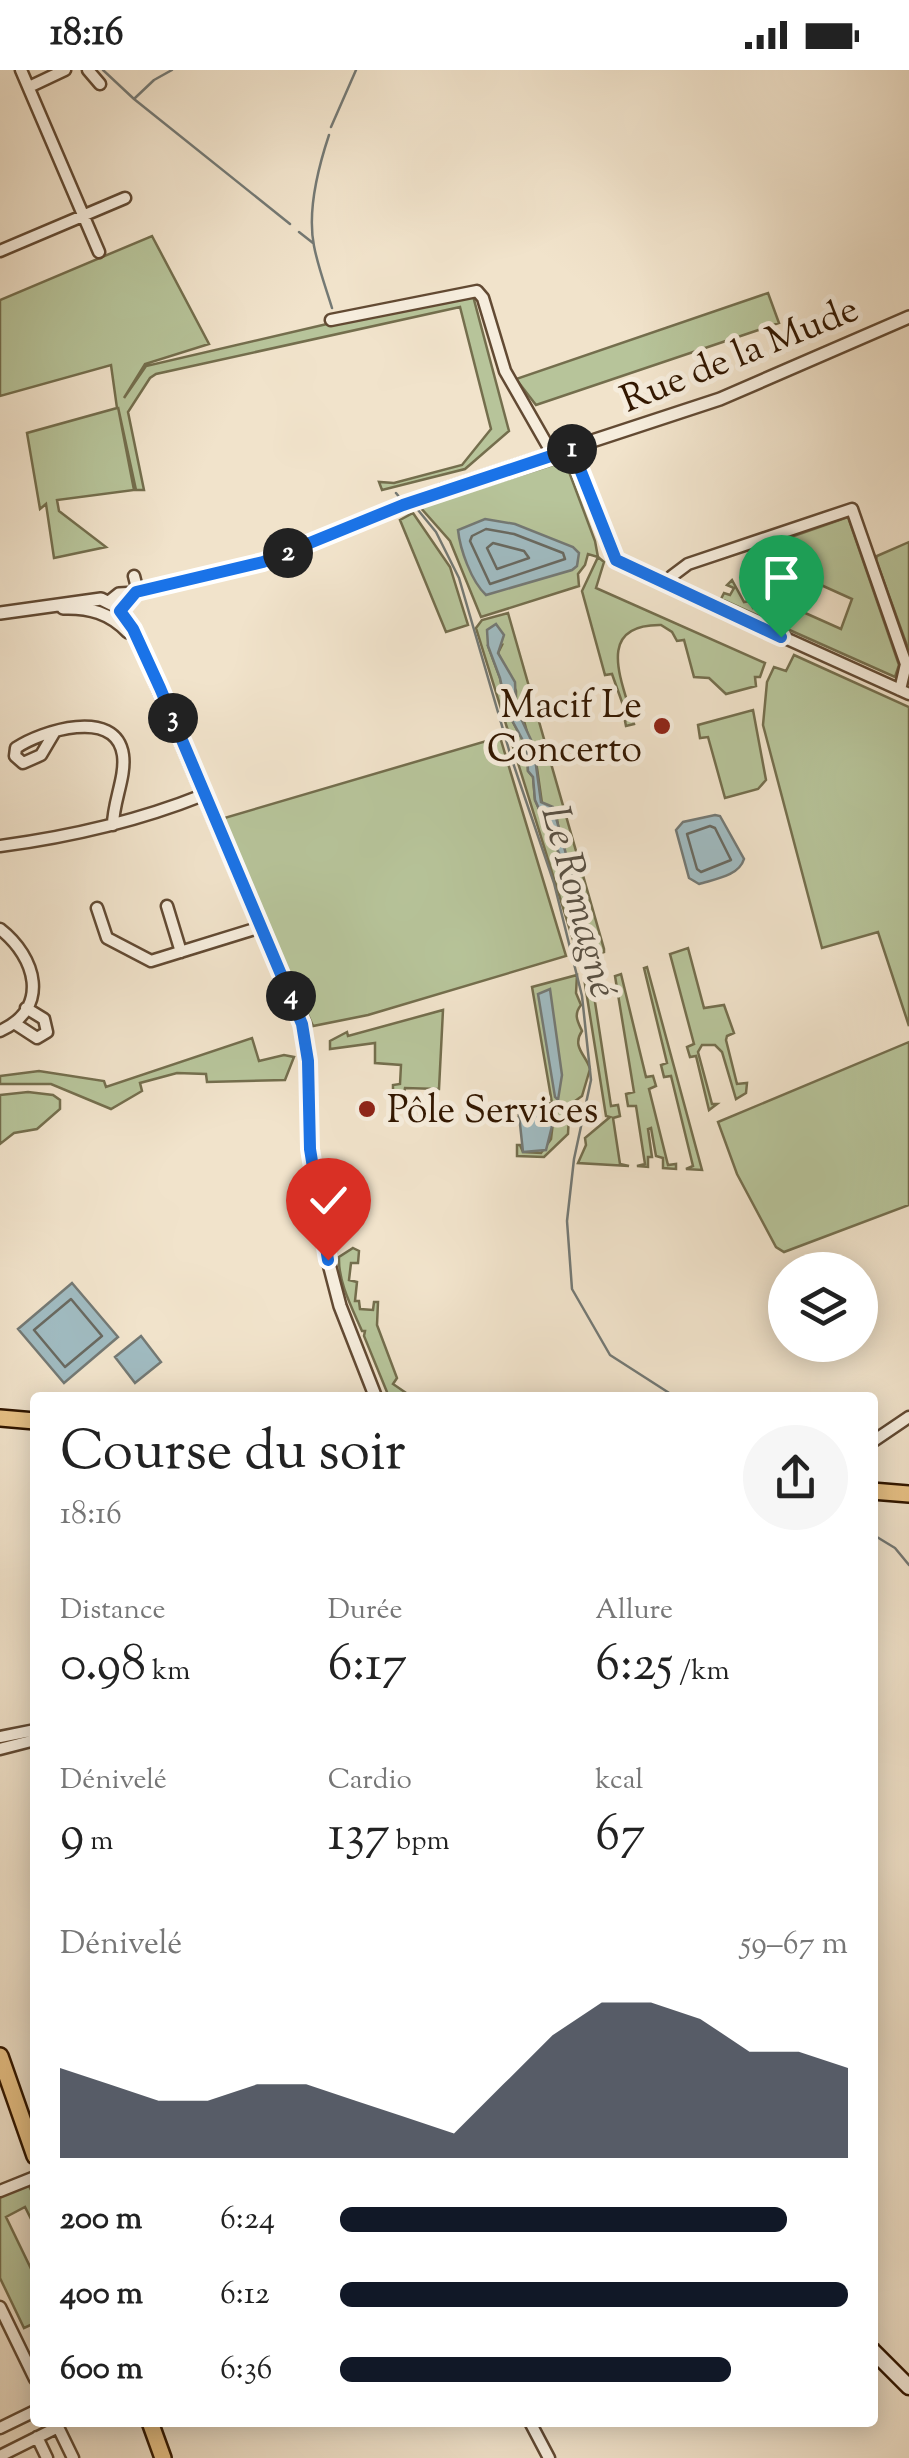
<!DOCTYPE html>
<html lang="fr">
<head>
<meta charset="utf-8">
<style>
  body { margin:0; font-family:"Sorts Mill Goudy",serif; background:#f6f6f6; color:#222; height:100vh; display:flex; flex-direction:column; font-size:38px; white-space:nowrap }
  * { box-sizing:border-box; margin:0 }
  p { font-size:32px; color:#767676 }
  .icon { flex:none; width:55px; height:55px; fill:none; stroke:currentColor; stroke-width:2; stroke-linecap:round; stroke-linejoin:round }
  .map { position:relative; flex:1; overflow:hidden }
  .details { position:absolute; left:30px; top:1322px; width:848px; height:1035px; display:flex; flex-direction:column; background:#fff; border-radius:10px; box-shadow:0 5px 25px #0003 }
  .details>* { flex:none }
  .controls { position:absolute; left:768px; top:1182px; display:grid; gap:20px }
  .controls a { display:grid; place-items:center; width:110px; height:110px; border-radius:50%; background:#fff; box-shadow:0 5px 25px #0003; font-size:50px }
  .pin { position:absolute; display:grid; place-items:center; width:85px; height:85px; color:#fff; margin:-102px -42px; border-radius:50% 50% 50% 0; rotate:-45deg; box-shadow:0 0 10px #0007 }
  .pin .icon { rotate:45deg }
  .km { position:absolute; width:50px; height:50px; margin:-25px; border-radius:50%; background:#222; color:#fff; font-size:28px; line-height:50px; text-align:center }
  .round { display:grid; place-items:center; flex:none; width:105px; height:105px; border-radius:52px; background:#f6f6f6 }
  .summary { display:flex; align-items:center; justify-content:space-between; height:170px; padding:0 30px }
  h1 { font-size:55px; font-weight:600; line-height:75px }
  .metrics { display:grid; grid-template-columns:repeat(3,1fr); gap:15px; height:170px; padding:10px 30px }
  .metrics div { display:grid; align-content:center }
  .metrics b { font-size:50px; font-weight:600 }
  .metrics small { font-size:28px; font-weight:400 }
  .metrics p { font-size:28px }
  .chart { height:280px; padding:20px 30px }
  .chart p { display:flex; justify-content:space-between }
  .chart svg { width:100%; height:180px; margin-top:10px; fill:#111827; opacity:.7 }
  ul { padding:0 30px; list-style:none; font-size:32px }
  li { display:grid; grid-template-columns:160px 120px 1fr; align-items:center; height:75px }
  li i { height:25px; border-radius:12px; background:#111827 }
  .status { display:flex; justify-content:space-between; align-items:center; height:70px; padding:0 50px; background:#fff; direction:ltr }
  .status svg { height:28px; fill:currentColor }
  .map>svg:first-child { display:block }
  .green { fill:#b7c49a; stroke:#746e4d; stroke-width:2.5; fill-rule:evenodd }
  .water { fill:#a0bbc1; stroke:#747974; stroke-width:2.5 }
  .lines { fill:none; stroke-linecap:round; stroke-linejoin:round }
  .shore { stroke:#696960; stroke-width:2.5 }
  .stream { stroke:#747974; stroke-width:2.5 }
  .minor-casing { stroke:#624a33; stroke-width:15 }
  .tertiary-casing { stroke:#624a33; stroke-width:16 }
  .secondary-casing { stroke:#321700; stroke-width:19 }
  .primary-casing { stroke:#321700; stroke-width:20 }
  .minor { stroke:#f6eddd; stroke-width:10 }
  .tertiary { stroke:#f6eddd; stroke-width:11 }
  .secondary { stroke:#f6eddd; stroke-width:14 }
  .primary { stroke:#e8c286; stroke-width:15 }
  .route-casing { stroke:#fff; stroke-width:20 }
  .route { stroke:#1a73e8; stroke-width:12 }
  .poi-dot { fill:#8f2418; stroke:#f6eddd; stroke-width:4 }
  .labels { text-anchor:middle; stroke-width:10; stroke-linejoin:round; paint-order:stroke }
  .street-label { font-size:38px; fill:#321700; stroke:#f6eddd }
  .poi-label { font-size:38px; fill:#321700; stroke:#f6eddd; text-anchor:end }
  .water-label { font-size:40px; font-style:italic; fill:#585044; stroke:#f6eddd }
</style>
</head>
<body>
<div class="status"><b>18:16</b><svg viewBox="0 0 49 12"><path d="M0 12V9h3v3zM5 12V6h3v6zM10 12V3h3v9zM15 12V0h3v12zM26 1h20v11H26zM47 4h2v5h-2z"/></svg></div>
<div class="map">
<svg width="909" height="2388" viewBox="0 0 909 2388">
  <rect width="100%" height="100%" fill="#f1e3cb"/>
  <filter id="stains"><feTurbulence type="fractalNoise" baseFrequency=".002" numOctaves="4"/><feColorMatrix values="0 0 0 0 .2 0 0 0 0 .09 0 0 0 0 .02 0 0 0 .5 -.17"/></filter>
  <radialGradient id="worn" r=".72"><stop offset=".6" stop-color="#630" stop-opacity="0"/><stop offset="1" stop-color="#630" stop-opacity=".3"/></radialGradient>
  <!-- green -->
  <path class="green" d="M 152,166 L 209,274 L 145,294 L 124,328 L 146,296 L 327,254 L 473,226 L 509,361 L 465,399 L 382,420 L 379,412 L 394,413 L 462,395 L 491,359 L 460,237 L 156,304 L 150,308 L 128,342 L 144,420 L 136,420 L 118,337 L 134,420 L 57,430 L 59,441 L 106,477 L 54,488 L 46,434 L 40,439 L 27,363 L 117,338 L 111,295 L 0,326 L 0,230 Z
    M 768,223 L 779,253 L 536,335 L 516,309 Z
    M 565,391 L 595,471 L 598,487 L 604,492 L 596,518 L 765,593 L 760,607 L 755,607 L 756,616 L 726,624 L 709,608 L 694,607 L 684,570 L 677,571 L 672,562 L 661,555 C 593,554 623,613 634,654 L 626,656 L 625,651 L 628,649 L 612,604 L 605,605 L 582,521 L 598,487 L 588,484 L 585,495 L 578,504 L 579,516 L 481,547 L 450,471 L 420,437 Z
    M 413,443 L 450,497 L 468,555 L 446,562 L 400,450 Z
    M 848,447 L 899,595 L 895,607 L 785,558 L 794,538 L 841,559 L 852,529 L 801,506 L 788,468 Z
    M 909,472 L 909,581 L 876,490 L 877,486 Z
    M 732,510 L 744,532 L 750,531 L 753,538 L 796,524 L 781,556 L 721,529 L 724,523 L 730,525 L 734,518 L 727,515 Z
    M 508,543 L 604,879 L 604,882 L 579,889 L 476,558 L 482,550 ZM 502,575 L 498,583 L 516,621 L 516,638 L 524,651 L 537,698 L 542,733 L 556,742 C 559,769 569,796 578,822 C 583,838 585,853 593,869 L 582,872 L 567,801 L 535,730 L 533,707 L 528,701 L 527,678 L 507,641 L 500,608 L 488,576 Z
    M 794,585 L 909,637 L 909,956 L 878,862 L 822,878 L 763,655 L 767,612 L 774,597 L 786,601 Z
    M 753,640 L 766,710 L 758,719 L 725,728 L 708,667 L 700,668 L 698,655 Z
    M 500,667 L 566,886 L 368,945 L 313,956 L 221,749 Z
    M 688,878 L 704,938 L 724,935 L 734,963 L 727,966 L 726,970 L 737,1014 L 747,1013 L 746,1023 L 736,1029 L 722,982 L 715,975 L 702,975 L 698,982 L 712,1034 L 717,1034 L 709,1040 L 696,986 L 690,987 L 687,977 L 694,974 L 670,884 Z
    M 647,897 L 702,1100 L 686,1099 L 693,1096 L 671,1006 L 664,1007 L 661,995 L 667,993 L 644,898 Z
    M 621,904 L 646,1007 L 653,1006 L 656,1016 L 649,1019 L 668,1095 L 676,1094 L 676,1099 L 663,1098 L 663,1088 L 656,1086 L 651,1058 L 648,1059 L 652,1087 L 648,1087 L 648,1097 L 637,1096 L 645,1094 L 636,1036 L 628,1036 L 626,1024 L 634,1022 L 615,906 Z
    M 577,905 L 576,923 L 581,935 C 573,945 578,952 582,961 C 571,977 587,986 590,999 L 582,1026 L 575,1031 L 569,1045 L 568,1064 L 544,1087 L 517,1086 L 517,1075 L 520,1075 L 523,1082 L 541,1083 L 551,1069 L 553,1052 L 523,1042 L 519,1045 L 520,1039 L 552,1033 L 532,917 Z
    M 591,906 L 611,1036 L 618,1035 L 620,1046 L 613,1048 L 620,1094 L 629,1096 L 578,1093 L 586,1075 L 585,1068 L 610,1047 L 606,1046 L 584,908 Z
    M 443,940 L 439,1019 L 405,1018 L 404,1023 L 393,1023 L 393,1015 L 400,1014 L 401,995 L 375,993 L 375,973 L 330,979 L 330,971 L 347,962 L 348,966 Z
    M 252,968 L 259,991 L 284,985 L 294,987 L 285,1010 L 207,1012 L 206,1004 L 177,1003 L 140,1013 L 142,1021 L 111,1039 L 51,1014 L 0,1014 L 0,1006 L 39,1001 L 104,1011 L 106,1017 Z
    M 909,972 L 909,1135 L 784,1182 L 776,1177 L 737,1104 L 718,1052 Z
    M 28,1022 L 53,1025 L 60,1030 L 60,1039 L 37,1059 L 14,1063 L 0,1074 L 0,1025 Z
    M 353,1178 L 359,1181 L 358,1193 L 351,1193 L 349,1210 L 357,1212 L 355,1231 L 359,1231 L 360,1239 L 373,1240 L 374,1232 L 378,1232 L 377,1255 L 397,1308 L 393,1314 L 412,1327 L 389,1327 L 364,1266 L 365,1261 L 362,1261 C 352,1238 338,1212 339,1187 Z
    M 28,2114 L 35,2128 L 35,2157 L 25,2137 L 6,2147 L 35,2207 L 35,2253 L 24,2258 L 0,2208 L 0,2127 Z"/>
  <!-- water -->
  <path class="water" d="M 485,449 L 515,454 L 573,477 L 579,483 L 577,496 L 572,500 L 486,525 C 471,511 460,479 458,460 Z
    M 496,554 L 504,565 L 498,583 L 515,612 L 516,638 L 533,674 L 541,732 L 553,737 L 584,849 L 593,869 L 590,874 L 582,872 L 567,801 L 535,730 L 533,707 L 528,701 L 527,678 L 507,641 L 500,608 L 488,576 L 487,560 Z
    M 715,745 L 720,746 L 744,789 C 739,806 715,809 699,814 L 689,808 L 676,760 L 683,752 Z
    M 550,919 L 562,1005 L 558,1030 L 555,1027 L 538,924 Z
    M 544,1041 L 553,1052 L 546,1080 L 523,1082 L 519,1045 Z
    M 72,1213 L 118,1267 L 64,1313 L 18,1259 Z
    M 141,1266 L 161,1292 L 135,1313 L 115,1287 Z"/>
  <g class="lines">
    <!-- shore -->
    <path class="shore" d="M 486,459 L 514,464 L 563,483 L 565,489 L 490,514 L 470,471 L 472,466 Z
      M 493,473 L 524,481 L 529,488 L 497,499 L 487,478 Z
      M 710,756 L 715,758 L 731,790 L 701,802 L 697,799 L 687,764 Z
      M 71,1229 L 102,1266 L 65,1297 L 34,1260 Z"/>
    <!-- stream -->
    <path class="stream" d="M 103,0 L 134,29 L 290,154
      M 135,28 L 154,10 L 172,0
      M 331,57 L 356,0
      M 329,65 C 318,98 307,141 314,176 C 318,197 326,218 332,238
      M 299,162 L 313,173
      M 396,423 L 400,428
      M 418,440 L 436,462 L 459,508 L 511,687 L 554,813 L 582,926 L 591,1010 L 574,1089 L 567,1151 L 572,1219 L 610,1285 L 677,1328
      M 872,1464 L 895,1478 L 909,1495"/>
    <!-- minor casing -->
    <g class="minor-casing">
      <path id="minor" d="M 21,0 L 99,182
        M 88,0 L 100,14
        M 29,17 L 65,0
        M 0,181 L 125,128
        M 331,250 L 477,221 L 483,228 L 505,301 L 553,385
        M 572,379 L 612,484 L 622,494 L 909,624
        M 134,506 L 138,522
        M 667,515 L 672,506 L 688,494 L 852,439 L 906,594 L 900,620
        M 54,663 L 41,685 L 23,693 L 15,686 L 16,678 C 41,661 116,637 123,685 C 126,707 113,732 113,755
        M 0,776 C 69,767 138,751 203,725
        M 167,836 L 181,882
        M 97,838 L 107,868 L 151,891 L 261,857
        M 0,859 C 36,887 51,938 0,961
        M 14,953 L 37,968 L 47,962 L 44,949 L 26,938
        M 872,1372 L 909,1347
        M 0,1667 L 35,1660
        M 0,1679 L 35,1670
        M 0,2121 L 35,2107
        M 0,2237 L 35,2309
        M 530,2352 L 549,2388
        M 56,2353 L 73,2388
        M 0,2358 L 35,2341
        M 37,2367 L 47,2388
        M 0,2386 L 58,2357"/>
    </g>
    <!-- tertiary casing -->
    <g class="tertiary-casing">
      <path id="tertiary" d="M 109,532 L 119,524 L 136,523 L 263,492 L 443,420 L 720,329 L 909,247
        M 63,538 C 89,537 110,543 128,562
        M 0,543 L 101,529 L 115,536 L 133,559 L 301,954 L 307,991 L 310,1079 L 328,1190 L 340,1236 L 376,1328"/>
    </g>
    <!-- secondary casing -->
    <g class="secondary-casing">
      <path id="secondary" d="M 872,2280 L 909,2317"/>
    </g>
    <!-- primary casing -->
    <g class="primary-casing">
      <path id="primary" d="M 0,1348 L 35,1351
        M 872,1421 L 909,1424
        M 0,1986 L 35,2086
        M 150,2352 L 163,2388"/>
    </g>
    <!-- minor -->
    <use href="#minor" class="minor"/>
    <!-- tertiary -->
    <use href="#tertiary" class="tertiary"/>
    <!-- secondary -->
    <use href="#secondary" class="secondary"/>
    <!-- primary -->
    <use href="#primary" class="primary"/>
  </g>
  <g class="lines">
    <!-- route casing -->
    <g class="route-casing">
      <path id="route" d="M 328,1190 L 310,1079 L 308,991 L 302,954 L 160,618 L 133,559 L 120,541 L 136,522 L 263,492 L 403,435 L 572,379 L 616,490 L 781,567"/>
    </g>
    <!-- route -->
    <use href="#route" class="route"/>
  </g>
  <!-- markers -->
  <g class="poi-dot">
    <circle cx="662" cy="656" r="10"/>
    <circle cx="367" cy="1039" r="10"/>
  </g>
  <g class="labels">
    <!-- street labels -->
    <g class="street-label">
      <text transform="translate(739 283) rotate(-22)" y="13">Rue de la Mude</text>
    </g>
    <!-- poi labels -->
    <g class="poi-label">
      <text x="642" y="647">Macif Le<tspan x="642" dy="44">Concerto</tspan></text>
      <text x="387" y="1052" text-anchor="start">Pôle Services</text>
    </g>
    <!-- water labels -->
    <g class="water-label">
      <text transform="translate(581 831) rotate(75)" y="14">Le Romagné</text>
    </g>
  </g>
  <rect width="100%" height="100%" filter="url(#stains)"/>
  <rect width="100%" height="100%" fill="url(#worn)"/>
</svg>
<div class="controls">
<a><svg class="icon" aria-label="layers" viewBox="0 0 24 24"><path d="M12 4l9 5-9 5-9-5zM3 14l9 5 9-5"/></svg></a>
</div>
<div class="pin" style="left:781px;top:567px;background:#1e9e55"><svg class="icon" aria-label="arrive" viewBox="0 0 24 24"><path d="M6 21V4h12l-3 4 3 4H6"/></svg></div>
<div class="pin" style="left:328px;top:1190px;background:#d93025"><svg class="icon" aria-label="check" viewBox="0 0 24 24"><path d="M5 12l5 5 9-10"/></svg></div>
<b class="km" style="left:572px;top:379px">1</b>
<b class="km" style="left:288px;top:483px">2</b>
<b class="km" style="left:173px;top:648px">3</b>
<b class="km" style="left:291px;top:926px">4</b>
<section class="details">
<div class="summary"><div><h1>Course du soir</h1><p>18:16</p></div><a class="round"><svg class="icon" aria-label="share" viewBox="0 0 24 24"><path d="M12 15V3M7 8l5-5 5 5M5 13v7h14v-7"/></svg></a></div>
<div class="metrics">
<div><p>Distance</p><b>0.98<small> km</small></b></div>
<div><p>Durée</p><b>6:17</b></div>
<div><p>Allure</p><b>6:25<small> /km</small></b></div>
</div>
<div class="metrics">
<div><p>Dénivelé</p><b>9<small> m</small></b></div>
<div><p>Cardio</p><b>137<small> bpm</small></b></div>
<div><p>kcal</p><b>67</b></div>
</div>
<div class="chart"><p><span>Dénivelé</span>59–67 m</p>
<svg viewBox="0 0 160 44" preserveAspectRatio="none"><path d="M0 44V22L10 26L20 30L30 30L40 26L50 26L60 30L70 34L80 38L90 26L100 14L110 6L120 6L130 10L140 18L150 18L160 22V44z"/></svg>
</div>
<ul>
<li><b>200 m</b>6:24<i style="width:88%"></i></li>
<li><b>400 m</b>6:12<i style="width:100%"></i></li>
<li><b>600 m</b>6:36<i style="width:77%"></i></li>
</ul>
</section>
</div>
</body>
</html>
